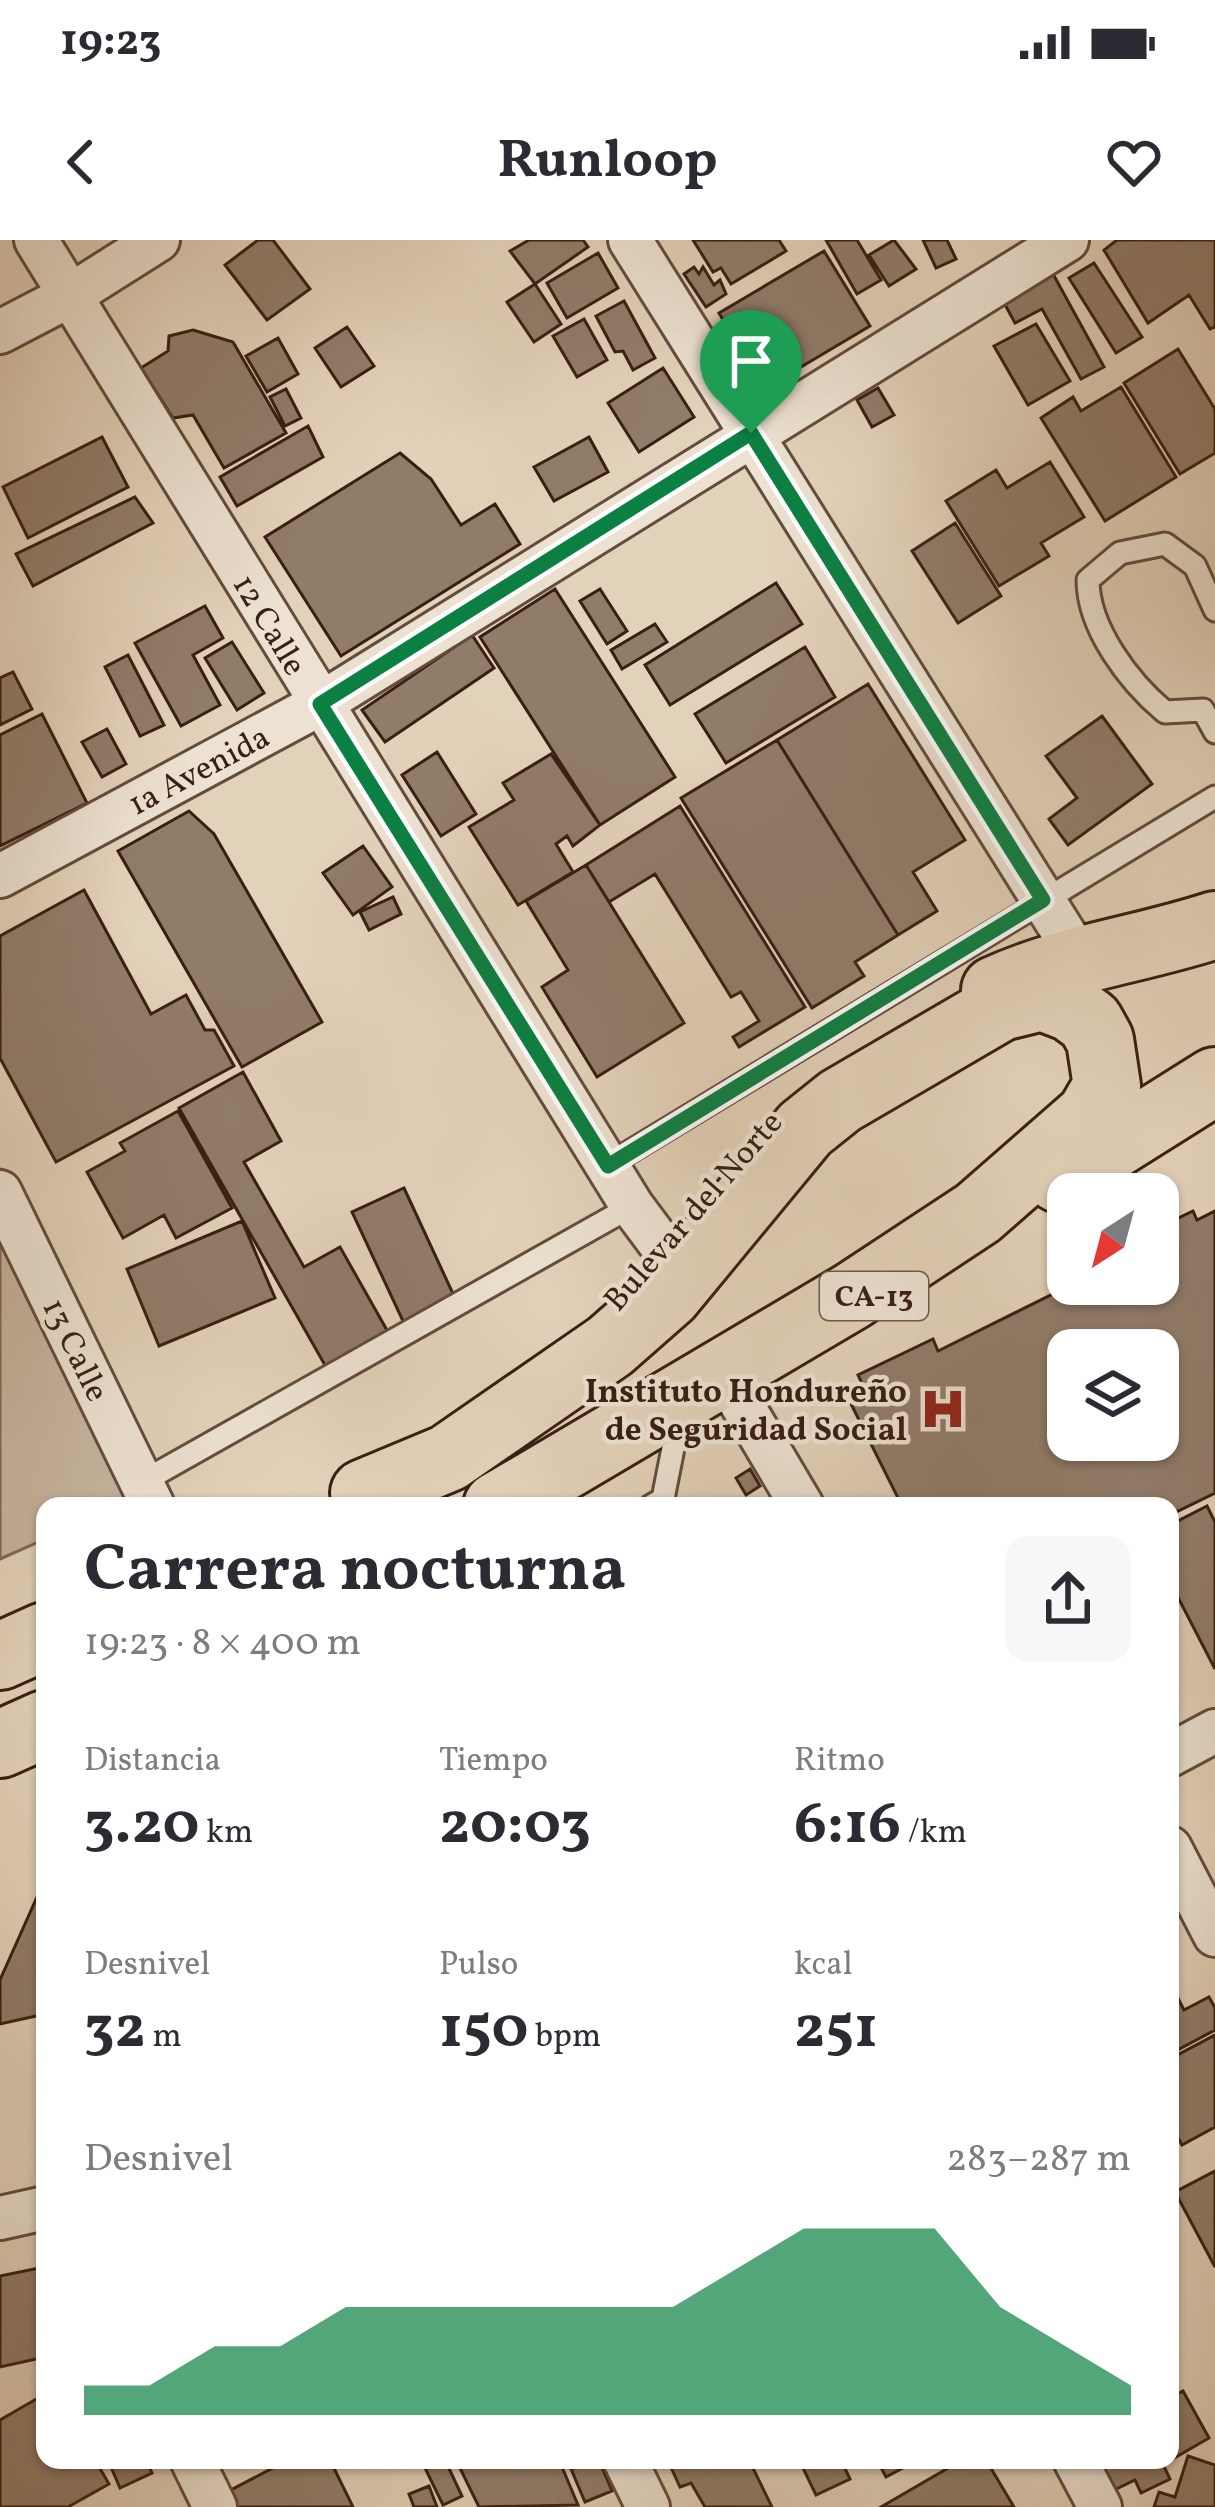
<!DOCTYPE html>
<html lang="es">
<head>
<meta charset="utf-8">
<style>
  body { margin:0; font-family:Vollkorn,serif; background:#f7f7f7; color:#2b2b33; height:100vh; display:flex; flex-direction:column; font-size:45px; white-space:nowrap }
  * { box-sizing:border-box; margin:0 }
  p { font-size:39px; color:#7c7c81 }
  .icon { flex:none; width:66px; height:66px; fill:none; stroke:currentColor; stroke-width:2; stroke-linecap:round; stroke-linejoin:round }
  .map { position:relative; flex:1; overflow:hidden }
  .panel { position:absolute; left:36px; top:1257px; width:1143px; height:972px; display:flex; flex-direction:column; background:#fff; border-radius:24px; box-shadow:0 3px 9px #0004 }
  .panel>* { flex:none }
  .needle { width:78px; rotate:216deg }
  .tools { position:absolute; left:1047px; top:933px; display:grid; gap:24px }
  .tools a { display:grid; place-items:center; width:132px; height:132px; border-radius:24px; background:#fff; box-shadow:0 3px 9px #0004; font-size:60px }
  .pin { position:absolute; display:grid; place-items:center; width:102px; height:102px; color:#fff; margin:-123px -51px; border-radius:50% 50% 50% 0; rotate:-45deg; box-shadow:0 0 12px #0007 }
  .pin .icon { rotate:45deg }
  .round { display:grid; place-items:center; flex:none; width:126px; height:126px; border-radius:24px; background:#f7f7f7 }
  .head { display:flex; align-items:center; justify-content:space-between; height:204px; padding:0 48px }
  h1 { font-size:66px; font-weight:700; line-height:90px }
  .metrics { display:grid; grid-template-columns:repeat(3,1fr); gap:18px; height:204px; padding:12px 48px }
  .metrics div { display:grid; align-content:center }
  .metrics b { font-size:60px; font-weight:700 }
  .metrics small { font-size:33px; font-weight:400 }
  .metrics p { font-size:33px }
  .chart { height:336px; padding:24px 48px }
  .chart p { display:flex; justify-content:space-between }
  .chart svg { width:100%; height:216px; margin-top:12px; fill:#0b8043; opacity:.7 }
  .status { display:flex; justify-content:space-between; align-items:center; height:84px; padding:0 60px; background:#fff; direction:ltr }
  .status svg { height:33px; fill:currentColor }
  header { display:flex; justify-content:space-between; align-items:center; height:156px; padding:0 48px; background:#fff; font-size:54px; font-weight:700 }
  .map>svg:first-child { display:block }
  .green { fill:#c6b39e; stroke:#7f6858; stroke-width:3 }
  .building { fill:#917c6a; stroke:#381e13; stroke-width:3; fill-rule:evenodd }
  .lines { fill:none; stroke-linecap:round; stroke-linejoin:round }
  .service-casing { stroke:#634b3d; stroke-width:27 }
  .minor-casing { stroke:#634b3d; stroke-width:48 }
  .trunk-casing { stroke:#381e13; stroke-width:72 }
  .service { stroke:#ede2d2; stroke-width:21 }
  .minor { stroke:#ede2d2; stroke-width:42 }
  .trunk { stroke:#e3d2ba; stroke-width:66 }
  .route-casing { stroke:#fff; stroke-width:24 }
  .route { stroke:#0b8043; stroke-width:15 }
  .labels { text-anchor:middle; stroke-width:9; stroke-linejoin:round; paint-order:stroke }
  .shield { fill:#ede2d2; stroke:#6e594c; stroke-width:3 }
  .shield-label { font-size:30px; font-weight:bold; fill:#381e13 }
  .street-label { font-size:33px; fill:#381e13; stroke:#ede2d2 }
  .poi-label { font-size:33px; font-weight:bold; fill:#381e13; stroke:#ede2d2; text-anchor:end }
</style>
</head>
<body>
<div class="status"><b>19:23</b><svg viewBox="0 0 49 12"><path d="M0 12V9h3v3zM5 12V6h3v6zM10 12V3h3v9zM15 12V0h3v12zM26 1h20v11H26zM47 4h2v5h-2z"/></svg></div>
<header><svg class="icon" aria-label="back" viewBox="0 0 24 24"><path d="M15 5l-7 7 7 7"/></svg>Runloop<svg class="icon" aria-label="heart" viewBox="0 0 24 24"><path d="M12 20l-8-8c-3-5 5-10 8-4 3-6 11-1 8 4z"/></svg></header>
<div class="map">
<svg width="1215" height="2267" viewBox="0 0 1215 2267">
  <rect width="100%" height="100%" fill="#e3d2ba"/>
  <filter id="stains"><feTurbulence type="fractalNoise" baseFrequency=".00167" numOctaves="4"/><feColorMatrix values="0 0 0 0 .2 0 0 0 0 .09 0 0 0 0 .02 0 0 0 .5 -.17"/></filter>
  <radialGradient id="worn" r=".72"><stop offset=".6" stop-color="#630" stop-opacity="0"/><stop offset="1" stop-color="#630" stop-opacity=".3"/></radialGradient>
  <!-- green -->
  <path class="green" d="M 0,928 L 153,1251 L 119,1266 L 45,1266 L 45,1299 L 0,1319 Z"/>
  <!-- building -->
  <path class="building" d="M 258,0 L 273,0 L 310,49 L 267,80 L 225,25 Z
    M 529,0 L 583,0 L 588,7 L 535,44 L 510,11 Z
    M 693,0 L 779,0 L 786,11 L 731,44 L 721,28 L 713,32 Z
    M 826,0 L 857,0 L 881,40 L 857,54 Z
    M 894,0 L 916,29 L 889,46 L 869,15 Z
    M 923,0 L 947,0 L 956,19 L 936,28 Z
    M 1117,0 L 1215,0 L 1215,87 L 1210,89 L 1189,55 L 1148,83 L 1104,10 Z
    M 824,11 L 870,86 L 764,149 L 719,73 Z
    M 598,13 L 618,48 L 567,78 L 547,43 Z
    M 1094,23 L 1142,97 L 1116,113 L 1069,38 Z
    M 694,27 L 699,34 L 703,27 L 714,45 L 720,40 L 726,54 L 706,67 L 684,34 Z
    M 1052,32 L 1104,127 L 1081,139 L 1042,69 L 1015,83 L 1002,59 Z
    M 535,44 L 561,84 L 534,102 L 507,62 Z
    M 624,61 L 655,118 L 633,130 L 623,111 L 615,112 L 596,76 Z
    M 584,79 L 607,120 L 577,137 L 553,96 Z
    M 1036,84 L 1070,141 L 1028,165 L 994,106 Z
    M 347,87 L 374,126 L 341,147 L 315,108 Z
    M 193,90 L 233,102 L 286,193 L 224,228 L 193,175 L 173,178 L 141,128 L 168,111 L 169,96 Z
    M 278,98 L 298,134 L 267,152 L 246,116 Z
    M 1178,109 L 1215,169 L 1215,213 L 1180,234 L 1124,143 Z
    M 663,128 L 694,177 L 639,212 L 608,163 Z
    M 1121,147 L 1176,237 L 1105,281 L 1041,178 L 1073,157 L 1081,171 Z
    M 878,148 L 894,175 L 872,187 L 857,160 Z
    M 286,149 L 301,178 L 285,186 L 270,157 Z
    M 308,186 L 323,217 L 237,266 L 220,237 Z
    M 102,197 L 128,247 L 28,298 L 3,247 Z
    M 589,197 L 608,232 L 554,261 L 534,227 Z
    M 400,213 L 431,239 L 461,285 L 495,264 L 520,304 L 341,416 L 265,297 Z
    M 1050,222 L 1084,277 L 1041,303 L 1049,316 L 999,346 L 946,261 L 996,230 L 1007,248 Z
    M 135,257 L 153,283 L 33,346 L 16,314 Z
    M 955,283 L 1001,356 L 958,383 L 912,311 Z
    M 776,343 L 802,384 L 670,465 L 645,425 Z
    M 555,349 L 675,537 L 600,585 L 480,397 Z
    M 600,349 L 627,391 L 607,404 L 580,361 Z
    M 205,366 L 223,398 L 193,415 L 220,465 L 181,486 L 135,403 Z
    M 655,384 L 667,402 L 622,429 L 611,410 Z
    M 472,395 L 494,428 L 385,502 L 362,470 Z
    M 232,402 L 264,453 L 237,470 L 205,418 Z
    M 805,407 L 835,457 L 726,523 L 695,474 Z
    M 128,415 L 164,485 L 140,496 L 105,427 Z
    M 13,432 L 32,469 L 0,485 L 0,438 Z
    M 868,444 L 965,600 L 913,632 L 937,671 L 898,695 L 777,500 Z
    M 42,474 L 87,563 L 0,606 L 0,495 Z
    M 1102,476 L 1152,544 L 1068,605 L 1049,579 L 1077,558 L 1046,516 Z
    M 107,489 L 126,524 L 102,537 L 82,502 Z
    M 777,500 L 898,695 L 855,722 L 864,736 L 812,768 L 681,558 Z
    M 437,512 L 476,574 L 441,596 L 402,535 Z
    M 551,514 L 600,585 L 573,606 L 567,596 L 556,604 L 573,632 L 518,665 L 469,587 L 514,560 L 503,543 Z
    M 680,566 L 805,767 L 739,807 L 733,797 L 759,781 L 741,752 L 731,757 L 655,634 L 609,662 L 586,625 Z
    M 189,571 L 214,594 L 322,782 L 242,827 L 118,611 Z
    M 363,606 L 392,647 L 353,675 L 323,633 Z
    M 586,625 L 684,783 L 597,837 L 542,747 L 568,730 L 526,661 Z
    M 84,650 L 151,774 L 186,755 L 205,790 L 214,790 L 234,826 L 56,922 L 0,818 L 0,696 Z
    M 393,657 L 401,674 L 369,690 L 360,672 Z
    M 243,832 L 281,901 L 244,922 L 304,1027 L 340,1007 L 388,1092 L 326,1127 L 179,868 Z
    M 178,871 L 232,968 L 176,998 L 164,975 L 123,998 L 87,932 L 125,911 L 120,903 Z
    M 404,948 L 455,1058 L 403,1081 L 352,972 Z
    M 1193,971 L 1197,980 L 1215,971 L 1215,1253 L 1170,1275 L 1170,1266 L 902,1266 L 848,1158 L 865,1150 L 858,1135 L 933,1099 L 938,1111 L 1073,1044 L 1158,1044 L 1158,988 ZM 1068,1110 L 1158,1110 L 1158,1200 L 1068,1200 Z
    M 242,981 L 275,1058 L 159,1106 L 127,1029 Z
    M 750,1229 L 760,1246 L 746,1255 L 736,1238 Z
    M 1207,1266 L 1215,1282 L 1215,1429 L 1170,1342 L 1170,1285 Z
    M 45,1639 L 45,1774 L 0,1784 L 0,1740 Z
    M 1170,1743 L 1184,1770 L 1209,1757 L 1215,1768 L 1215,1790 L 1170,1814 Z
    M 1215,1795 L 1215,1887 L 1182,1905 L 1170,1883 L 1170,1819 Z
    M 1215,1931 L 1215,2027 L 1175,1952 Z
    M 39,2028 L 45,2056 L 45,2117 L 0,2127 L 0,2036 Z
    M 1183,2151 L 1209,2198 L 1171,2220 L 1170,2158 Z
    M 45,2154 L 45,2220 L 95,2220 L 109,2244 L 68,2267 L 0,2267 L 0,2180 Z
    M 1188,2216 L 1215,2225 L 1215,2267 L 1154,2267 L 1159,2252 L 1175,2257 Z
    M 108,2220 L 146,2220 L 152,2233 L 120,2248 Z
    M 288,2220 L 330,2220 L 353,2267 L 237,2267 L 229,2251 Z
    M 445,2220 L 462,2256 L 443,2265 L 425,2228 Z
    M 456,2220 L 559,2220 L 578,2265 L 479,2267 Z
    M 599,2220 L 612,2251 L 585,2262 L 571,2229 Z
    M 675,2220 L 749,2220 L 772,2267 L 705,2267 L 691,2243 L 680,2247 L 669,2223 Z
    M 841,2220 L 850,2239 L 816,2255 L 800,2222 Z
    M 877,2220 L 918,2220 L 886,2237 Z
    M 962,2220 L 986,2220 L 1014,2267 L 881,2267 Z
    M 1089,2220 L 1161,2220 L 1170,2239 L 1141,2253 L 1135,2240 L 1106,2254 Z
    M 429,2246 L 437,2267 L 414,2267 L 409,2254 Z"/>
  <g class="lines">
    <!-- service casing -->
    <g class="service-casing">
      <path id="service" d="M 1215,370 L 1195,326 L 1165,304 L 1120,313 L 1088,340 C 1088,388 1129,442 1165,472 L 1203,470 L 1215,492
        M 608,925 L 1215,557
        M 142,1242 L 632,966
        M 651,1266 L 663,1259 L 679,1178"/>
    </g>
    <!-- minor casing -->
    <g class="minor-casing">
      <path id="minor" d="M 36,0 L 632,966 L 664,1009
        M 630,0 L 1082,722
        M 0,92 L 71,55 L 158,0
        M 0,636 L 320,464 L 1067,0
        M 0,952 L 153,1266
        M 731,1146 L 802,1266
        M 1170,1515 L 1215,1491
        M 1170,1608 L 1215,1695
        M 0,1978 L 45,1968
        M 192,2220 L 215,2267
        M 625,2220 L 648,2267
        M 1075,2220 L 1100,2267"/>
    </g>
    <!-- trunk casing -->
    <g class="trunk-casing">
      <path id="trunk" d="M 995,750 C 1064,718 1143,709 1215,685
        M 1059,939 L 1215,841
        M 364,1253 L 448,1218 L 610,1106 L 668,1055 L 805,889 L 840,861 L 1001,767 L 1042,757 L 1071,768 L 1090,782 L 1100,800 L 1107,846 L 1090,875 L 978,973 L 852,1056 L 497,1266
        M 0,1416 L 45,1396
        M 0,1504 L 45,1484"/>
    </g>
    <!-- service -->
    <use href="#service" class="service"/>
    <!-- minor -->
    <use href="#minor" class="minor"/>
    <!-- trunk -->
    <use href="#trunk" class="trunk"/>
  </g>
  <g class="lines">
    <!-- route casing -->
    <g class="route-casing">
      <path id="route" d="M 751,193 L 1043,660 L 608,926 L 320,464 Z"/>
    </g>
    <!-- route -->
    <use href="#route" class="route"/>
  </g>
  <!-- icons -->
  <defs>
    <g id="hospital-bare" transform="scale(3.6)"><path d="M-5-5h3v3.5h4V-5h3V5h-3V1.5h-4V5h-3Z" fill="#8f2418" stroke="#ede2d2" stroke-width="2.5" paint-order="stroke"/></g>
  </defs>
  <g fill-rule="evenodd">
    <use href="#hospital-bare" x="943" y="1169"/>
  </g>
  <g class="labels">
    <!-- shield labels -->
    <rect class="shield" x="820" y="1032" width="108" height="48" rx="9"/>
    <g class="shield-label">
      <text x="874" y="1066">CA-13</text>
    </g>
    <!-- street labels -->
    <g class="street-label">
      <text transform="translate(271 384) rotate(59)" y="12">12 Calle</text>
      <text transform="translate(198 529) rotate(-28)" y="12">1a Avenida</text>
      <text transform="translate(692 970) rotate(-49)" y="12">Bulevar del Norte</text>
      <text transform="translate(77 1109) rotate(64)" y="12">13 Calle</text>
    </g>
    <!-- poi labels -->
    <g class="poi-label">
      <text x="907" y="1162">Instituto Hondureño<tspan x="907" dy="38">de Seguridad Social</tspan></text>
    </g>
  </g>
  <rect width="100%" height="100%" filter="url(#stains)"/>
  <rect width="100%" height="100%" fill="url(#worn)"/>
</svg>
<div class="tools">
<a><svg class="needle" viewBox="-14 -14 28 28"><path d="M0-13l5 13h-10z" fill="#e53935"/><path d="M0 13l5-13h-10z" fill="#7c7c81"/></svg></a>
<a><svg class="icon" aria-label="layers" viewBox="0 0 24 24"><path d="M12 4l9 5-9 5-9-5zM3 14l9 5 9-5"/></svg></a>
</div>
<div class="pin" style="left:751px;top:193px;background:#1e9e55"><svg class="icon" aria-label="arrive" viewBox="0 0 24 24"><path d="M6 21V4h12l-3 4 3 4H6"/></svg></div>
<section class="panel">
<div class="head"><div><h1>Carrera nocturna</h1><p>19:23 · 8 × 400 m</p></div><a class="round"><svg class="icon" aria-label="share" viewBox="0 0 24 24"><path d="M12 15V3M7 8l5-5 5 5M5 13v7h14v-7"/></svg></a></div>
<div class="metrics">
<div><p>Distancia</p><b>3.20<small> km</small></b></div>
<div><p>Tiempo</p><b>20:03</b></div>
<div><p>Ritmo</p><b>6:16<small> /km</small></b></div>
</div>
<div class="metrics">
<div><p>Desnivel</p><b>32<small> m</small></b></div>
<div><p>Pulso</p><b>150<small> bpm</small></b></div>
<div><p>kcal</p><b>251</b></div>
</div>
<div class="chart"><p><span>Desnivel</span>283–287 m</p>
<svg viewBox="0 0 160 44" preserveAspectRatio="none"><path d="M0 44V38L10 38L20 30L30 30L40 22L50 22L60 22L70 22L80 22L90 22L100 14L110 6L120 6L130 6L140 22L150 30L160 38V44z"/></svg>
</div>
</section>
</div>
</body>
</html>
